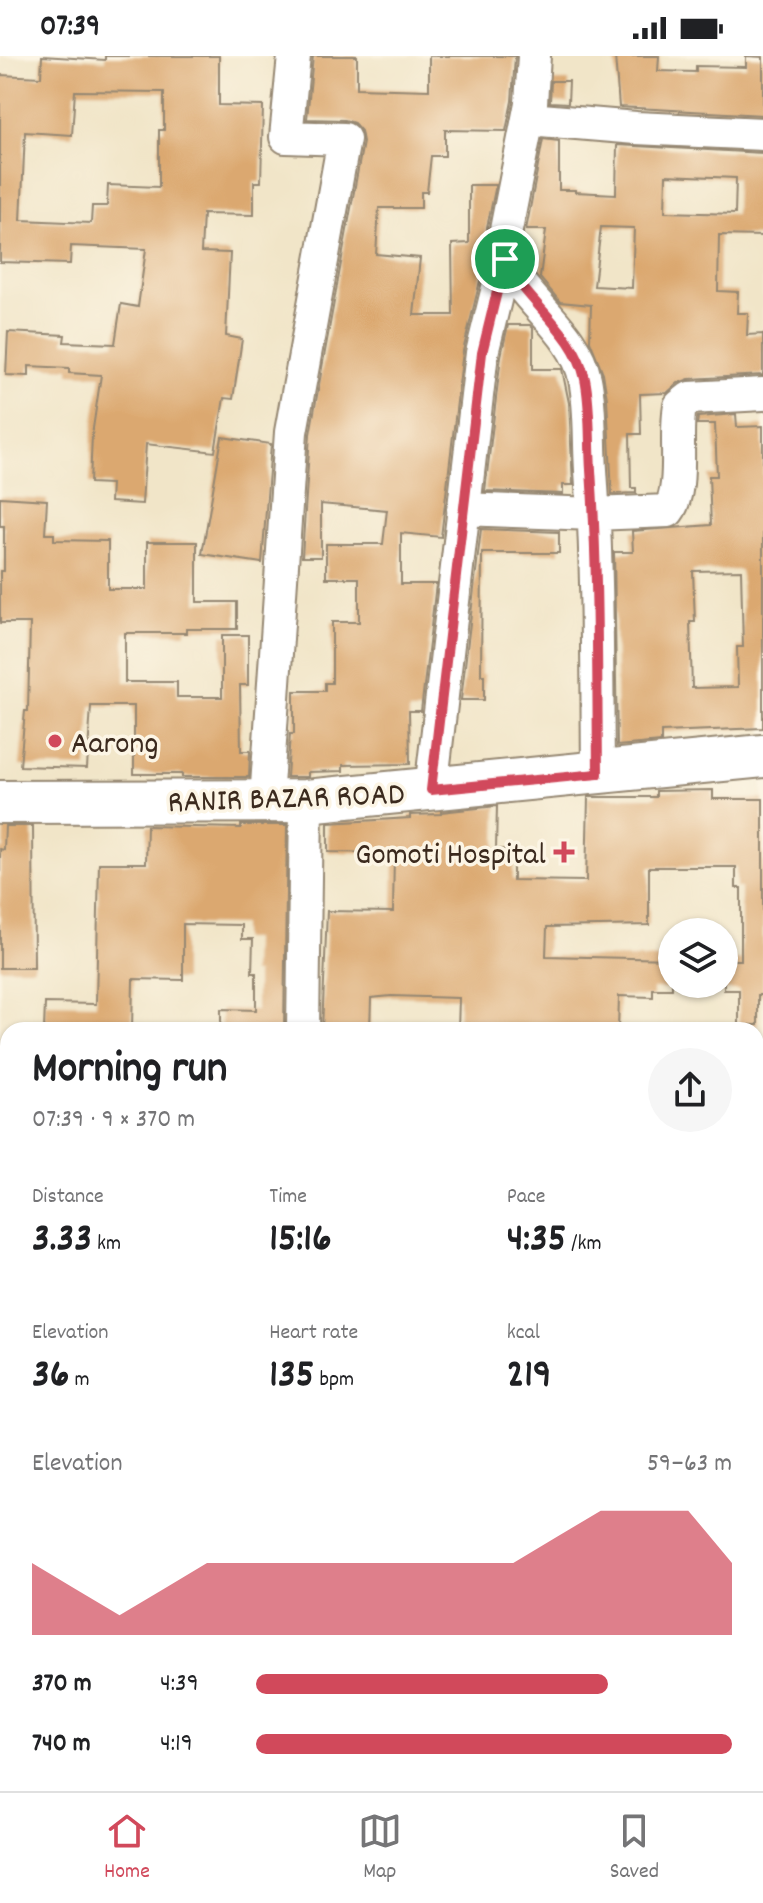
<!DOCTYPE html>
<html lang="en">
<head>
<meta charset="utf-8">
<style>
  body { margin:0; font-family:Dekko,sans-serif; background:#f6f6f6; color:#202124; height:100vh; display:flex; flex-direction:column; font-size:30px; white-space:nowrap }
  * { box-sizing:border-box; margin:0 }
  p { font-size:26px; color:#757577 }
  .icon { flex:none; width:44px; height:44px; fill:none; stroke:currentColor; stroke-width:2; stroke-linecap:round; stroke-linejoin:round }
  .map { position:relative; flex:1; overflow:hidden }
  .drawer { position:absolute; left:0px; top:966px; width:764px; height:770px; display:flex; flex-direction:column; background:#fff; border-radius:24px 24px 0 0; box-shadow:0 2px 6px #0004 }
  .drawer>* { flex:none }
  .controls { position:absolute; left:658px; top:862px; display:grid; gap:16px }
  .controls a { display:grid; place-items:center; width:80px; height:80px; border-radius:50%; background:#fff; box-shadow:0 2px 6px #0004; font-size:40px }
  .pin { position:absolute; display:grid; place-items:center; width:68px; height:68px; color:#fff; margin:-34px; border:4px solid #fff; border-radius:50%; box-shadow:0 2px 8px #0007 }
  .round { display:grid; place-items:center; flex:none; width:84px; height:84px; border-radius:42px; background:#f6f6f6 }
  .summary { display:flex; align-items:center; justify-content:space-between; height:136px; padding:0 32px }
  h1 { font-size:44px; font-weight:800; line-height:60px }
  .metrics { display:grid; grid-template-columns:repeat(3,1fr); gap:12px; height:136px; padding:8px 32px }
  .metrics div { display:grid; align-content:center }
  .metrics b { font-size:40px; font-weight:800 }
  .metrics small { font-size:22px; font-weight:400 }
  .metrics p { font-size:22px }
  .chart { height:224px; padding:16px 32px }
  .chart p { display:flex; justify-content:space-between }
  .chart svg { width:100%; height:144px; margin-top:8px; fill:#d1495b; opacity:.7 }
  ul { padding:0 32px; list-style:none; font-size:26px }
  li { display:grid; grid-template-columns:128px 96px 1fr; align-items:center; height:60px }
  li i { height:20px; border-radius:10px; background:#d1495b }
  .status { display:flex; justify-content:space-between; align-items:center; height:56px; padding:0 40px; background:#fff; direction:ltr }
  .status svg { height:22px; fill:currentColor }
  .menu { display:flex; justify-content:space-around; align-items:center; height:112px; border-top:2px solid #e0e0e0; background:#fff; font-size:22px; color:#757577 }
  .menu a { display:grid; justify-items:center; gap:4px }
  .menu .active { color:#d1495b }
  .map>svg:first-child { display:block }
  .water { fill:#7db0ea; stroke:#5c6d84; stroke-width:2 }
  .building { fill:#dba870; fill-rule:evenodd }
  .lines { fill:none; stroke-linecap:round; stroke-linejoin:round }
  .minor-casing { stroke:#968873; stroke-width:36 }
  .major-casing { stroke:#968873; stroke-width:46 }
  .minor { stroke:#fff; stroke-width:32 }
  .major { stroke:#fff; stroke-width:42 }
  .route-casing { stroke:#fff; stroke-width:16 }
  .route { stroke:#d1495b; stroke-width:10 }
  .poi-dot { fill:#d1495b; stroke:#fcf5e5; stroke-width:3 }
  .labels { text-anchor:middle; stroke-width:7; stroke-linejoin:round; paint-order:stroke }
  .poi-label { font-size:32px; fill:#3b2a1e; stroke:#fcf5e5; text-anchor:start }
  .street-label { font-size:32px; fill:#3b2a1e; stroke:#fcf5e5 }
</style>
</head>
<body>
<div class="status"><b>07:39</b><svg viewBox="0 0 49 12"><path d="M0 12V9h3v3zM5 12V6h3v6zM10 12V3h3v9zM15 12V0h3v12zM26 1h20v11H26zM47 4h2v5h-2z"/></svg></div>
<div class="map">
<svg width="763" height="1735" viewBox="0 0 763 1735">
  <rect width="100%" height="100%" fill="#fcf5e5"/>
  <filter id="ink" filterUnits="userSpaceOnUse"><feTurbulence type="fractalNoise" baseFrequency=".0125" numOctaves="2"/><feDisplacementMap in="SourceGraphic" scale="16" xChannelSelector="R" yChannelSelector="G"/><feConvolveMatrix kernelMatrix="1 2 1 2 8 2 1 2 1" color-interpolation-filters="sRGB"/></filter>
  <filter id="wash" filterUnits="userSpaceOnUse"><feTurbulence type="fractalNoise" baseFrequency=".006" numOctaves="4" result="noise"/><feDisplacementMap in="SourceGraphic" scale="32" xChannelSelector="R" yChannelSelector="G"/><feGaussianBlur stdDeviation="1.8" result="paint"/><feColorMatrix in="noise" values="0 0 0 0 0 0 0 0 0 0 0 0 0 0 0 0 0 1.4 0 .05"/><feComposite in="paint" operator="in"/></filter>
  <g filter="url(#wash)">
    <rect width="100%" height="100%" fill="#f1e5c8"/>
    <!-- water -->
    <path class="water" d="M 756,1274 L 763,1274 L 763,1407 L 756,1404 Z"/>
    <g id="blocks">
      <!-- building -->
      <path class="building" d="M 42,0 L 105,4 L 105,0 L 219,0 L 219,49 L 263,50 L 261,126 L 254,126 L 254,159 L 203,158 L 201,196 L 230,197 L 226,280 L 242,283 L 233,343 L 224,342 L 215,396 L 146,388 L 142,448 L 110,446 L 111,428 L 90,427 L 92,379 L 101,319 L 69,317 L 69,312 L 29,310 L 29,320 L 6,319 L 8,276 L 65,279 L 64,286 L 115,288 L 121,248 L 138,251 L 146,193 L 71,190 L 70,208 L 0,206 L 0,19 L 41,21 ZM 75,35 L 164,36 L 164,74 L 159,74 L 159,131 L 108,129 L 107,150 L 92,150 L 91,167 L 21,164 L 25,76 L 72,79 Z
        M 313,0 L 357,0 L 357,32 L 429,34 L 429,0 L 515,0 L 512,45 L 506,75 L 445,74 L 445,100 L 431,100 L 427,136 L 421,136 L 421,152 L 379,152 L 376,198 L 420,202 L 414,259 L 453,259 L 452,188 L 469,187 L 469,129 L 496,129 L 487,171 L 486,200 L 463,295 L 441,481 L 401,477 L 401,528 L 436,528 L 421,655 L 409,655 L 410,708 L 343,709 L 343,715 L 308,716 L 308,721 L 287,721 L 290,678 L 294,678 L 294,635 L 325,635 L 325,627 L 332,627 L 332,566 L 359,566 L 359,522 L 326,522 L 326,488 L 383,488 L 387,454 L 321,448 L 321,501 L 302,501 L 310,378 L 363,86 L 361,75 L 354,67 L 345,64 L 307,63 Z
        M 615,0 L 659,0 L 658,15 L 696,16 L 696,10 L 746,11 L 746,0 L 763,1 L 763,59 L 619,51 Z
        M 551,25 L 569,25 L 568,47 L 550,46 Z
        M 543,83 L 559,85 L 559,134 L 575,134 L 575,136 L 616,138 L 617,89 L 763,97 L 763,180 L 719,179 L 718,235 L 738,236 L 737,257 L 748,257 L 747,279 L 763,278 L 763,319 L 689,323 L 678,327 L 667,337 L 640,338 L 641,378 L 630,378 L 631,432 L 636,432 L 636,437 L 612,438 L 607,343 L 603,317 L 590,285 L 591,249 L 560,246 L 551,235 L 540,222 L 546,174 L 526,174 ZM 666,119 L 736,122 L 735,158 L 665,156 ZM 601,171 L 634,172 L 632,232 L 594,230 Z
        M 508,269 L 530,269 L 533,272 L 533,313 L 562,313 L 569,347 L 573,429 L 563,429 L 563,438 L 485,435 L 501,300 Z
        M 736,358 L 737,371 L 763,370 L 763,672 L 661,676 L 661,686 L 617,690 L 614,496 L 633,496 L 632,475 L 711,469 L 709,420 L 717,420 L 715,368 L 697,368 L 698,361 ZM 741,514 L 743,591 L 737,591 L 738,631 L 692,632 L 690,566 L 695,566 L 693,515 Z
        M 222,381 L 271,388 L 262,507 L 202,498 Z
        M 0,441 L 47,444 L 45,478 L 54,478 L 54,484 L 108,485 L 108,533 L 147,533 L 147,486 L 197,486 L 197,546 L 237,546 L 237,573 L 186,573 L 186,577 L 125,577 L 125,626 L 177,626 L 177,641 L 222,641 L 222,579 L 248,579 L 248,629 L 240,629 L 241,695 L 250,695 L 249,721 L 182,721 L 182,718 L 134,718 L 134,650 L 91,650 L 87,712 L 20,710 L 25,655 L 28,655 L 30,567 L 0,567 L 0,515 L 4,515 L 4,470 L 0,470 Z
        M 481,473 L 559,476 L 559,497 L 482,497 L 481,619 L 484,619 L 484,644 L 461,644 Z
        M 713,734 L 713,743 L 763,743 L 763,939 L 758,939 L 758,969 L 739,969 L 739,934 L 724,934 L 724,904 L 741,904 L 741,832 L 736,832 L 736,811 L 649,811 L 649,869 L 547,871 L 546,900 L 672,903 L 672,933 L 653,933 L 653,941 L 619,940 L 618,974 L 458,974 L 459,942 L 391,940 L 371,942 L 370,974 L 322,974 L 327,855 L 393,856 L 394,797 L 328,796 L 328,767 L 410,762 L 410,759 L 441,758 L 441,756 L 497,750 L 496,793 L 513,794 L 513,824 L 586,825 L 588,741 L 656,741 L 656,735 Z
        M 241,769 L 287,769 L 284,974 L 221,974 L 221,953 L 256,954 L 256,917 L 252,917 L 253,883 L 242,883 L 242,869 L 183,868 L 183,924 L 133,923 L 132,974 L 44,974 L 45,947 L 96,948 L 99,807 L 146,807 L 147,770 L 241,772 Z
        M 5,770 L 33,770 L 34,912 L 0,912 L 0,793 L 4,794 Z"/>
    </g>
  </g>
  <g filter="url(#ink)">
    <use href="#blocks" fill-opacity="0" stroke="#968873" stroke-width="2"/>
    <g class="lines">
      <!-- minor casing -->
      <g class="minor-casing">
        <path id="minor" d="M 529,63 L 636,72 L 763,78
          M 505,203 C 525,247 575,274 585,323 C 591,352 589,385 591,414 C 598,515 597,617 598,718
          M 463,453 L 594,458 L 668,455 C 685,433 674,379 680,350 L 690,342 L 763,338
          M 431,734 L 482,297 L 505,203 L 506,174 L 531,47 L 534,0
          M 266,745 L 291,376 L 344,83 L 286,81 L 294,0
          M 303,974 L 306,745
          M 756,1255 L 763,1254
          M 0,1274 L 8,1274
          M 255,1728 L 255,1735
          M 96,1735 L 97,1728"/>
      </g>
      <!-- major casing -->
      <g class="major-casing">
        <path id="major" d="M 0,746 L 306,745 L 763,700"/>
      </g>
      <!-- minor -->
      <use href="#minor" class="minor"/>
      <!-- major -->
      <use href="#major" class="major"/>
    </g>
  </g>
  <g class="lines" filter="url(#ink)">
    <!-- route casing -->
    <g class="route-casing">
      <path id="route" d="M 505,203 C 525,247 575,274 585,323 C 591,352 589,385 591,414 C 598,515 597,617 598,718 L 431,734 L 482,297 Z"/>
    </g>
    <!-- route -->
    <use href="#route" class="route"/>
  </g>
  <!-- markers -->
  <g class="poi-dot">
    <circle cx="55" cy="685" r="8"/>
    <path d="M560 784h8v8h8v8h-8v8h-8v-8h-8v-8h8z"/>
  </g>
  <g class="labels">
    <!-- poi labels -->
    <g class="poi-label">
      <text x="71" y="696">Aarong</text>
      <text x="546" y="807" text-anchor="end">Gomoti Hospital</text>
    </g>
    <!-- street labels -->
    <g class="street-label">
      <text transform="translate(286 740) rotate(-2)" y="11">RANIR BAZAR ROAD</text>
    </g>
  </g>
</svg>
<div class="controls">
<a><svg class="icon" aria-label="layers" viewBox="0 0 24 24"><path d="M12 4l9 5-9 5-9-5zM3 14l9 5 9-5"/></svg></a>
</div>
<div class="pin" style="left:505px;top:203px;background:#1e9e55"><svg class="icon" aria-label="arrive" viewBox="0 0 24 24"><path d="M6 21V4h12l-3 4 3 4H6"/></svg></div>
<section class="drawer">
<div class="summary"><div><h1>Morning run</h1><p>07:39 · 9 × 370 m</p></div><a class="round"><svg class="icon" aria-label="share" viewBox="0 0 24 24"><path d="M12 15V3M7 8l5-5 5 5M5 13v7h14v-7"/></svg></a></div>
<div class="metrics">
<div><p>Distance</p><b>3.33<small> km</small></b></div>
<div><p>Time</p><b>15:16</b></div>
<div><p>Pace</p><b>4:35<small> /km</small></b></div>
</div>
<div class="metrics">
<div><p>Elevation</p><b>36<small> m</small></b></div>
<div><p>Heart rate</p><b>135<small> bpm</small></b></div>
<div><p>kcal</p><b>219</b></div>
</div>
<div class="chart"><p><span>Elevation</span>59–63 m</p>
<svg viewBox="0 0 160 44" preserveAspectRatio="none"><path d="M0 44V22L10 30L20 38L30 30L40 22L50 22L60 22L70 22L80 22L90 22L100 22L110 22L120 14L130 6L140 6L150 6L160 22V44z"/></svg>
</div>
<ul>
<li><b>370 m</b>4:39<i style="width:74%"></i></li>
<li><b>740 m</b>4:19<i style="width:100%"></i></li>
</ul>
</section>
</div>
<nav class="menu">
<a class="active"><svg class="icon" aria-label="home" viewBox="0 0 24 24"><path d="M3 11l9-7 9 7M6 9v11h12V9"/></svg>Home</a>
<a><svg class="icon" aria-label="map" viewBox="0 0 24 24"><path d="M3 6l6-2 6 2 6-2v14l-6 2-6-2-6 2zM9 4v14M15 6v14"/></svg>Map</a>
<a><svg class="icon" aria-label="saved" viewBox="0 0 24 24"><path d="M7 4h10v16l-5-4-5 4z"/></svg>Saved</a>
</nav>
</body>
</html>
